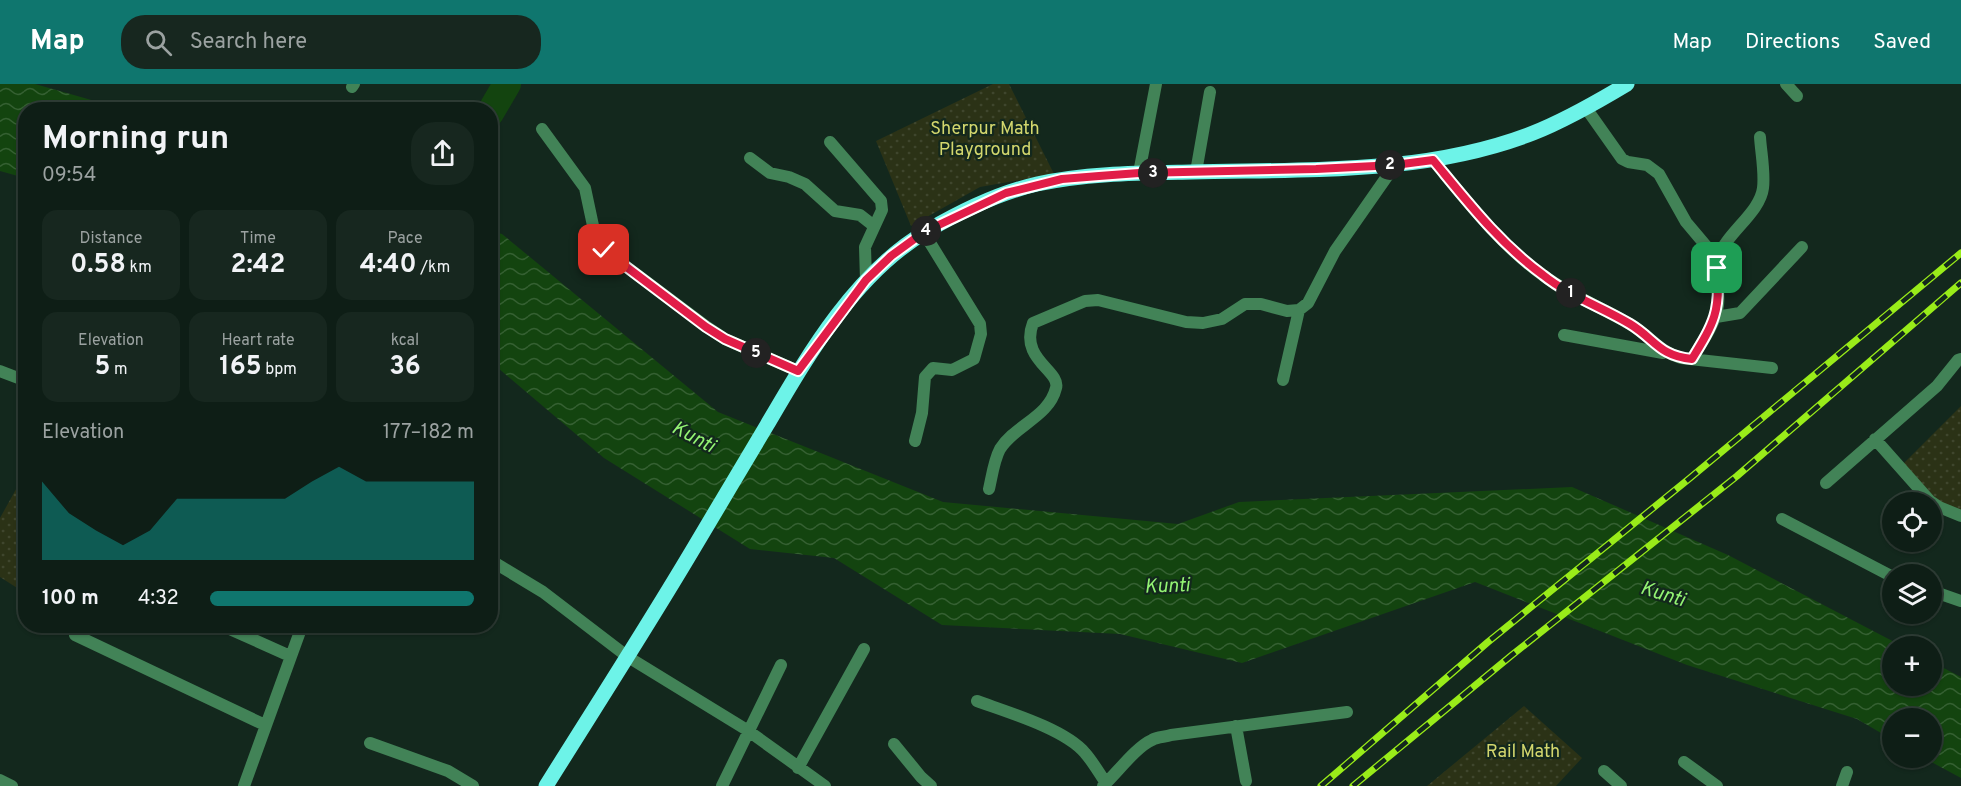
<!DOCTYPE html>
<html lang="en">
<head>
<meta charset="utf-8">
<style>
  body { margin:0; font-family:Overpass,sans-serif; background:#17271f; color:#f1f3f6; height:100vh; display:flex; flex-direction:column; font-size:22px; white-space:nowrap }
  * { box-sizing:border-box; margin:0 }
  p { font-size:20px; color:#9ba2a1 }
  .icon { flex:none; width:33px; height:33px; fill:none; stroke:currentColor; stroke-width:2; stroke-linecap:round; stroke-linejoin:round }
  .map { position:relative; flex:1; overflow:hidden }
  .details { position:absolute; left:18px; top:18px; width:480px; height:531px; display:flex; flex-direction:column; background:#0e1e16; border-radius:24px; box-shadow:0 2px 4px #0004,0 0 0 2px #2e3c35 }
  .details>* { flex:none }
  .buttons { position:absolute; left:1882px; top:408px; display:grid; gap:12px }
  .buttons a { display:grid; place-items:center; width:60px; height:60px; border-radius:50%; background:#0e1e16; box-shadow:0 2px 4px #0004,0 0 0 2px #2e3c35; font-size:30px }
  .pin { position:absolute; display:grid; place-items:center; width:51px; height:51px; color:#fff; margin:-26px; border-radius:12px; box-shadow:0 3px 9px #0006 }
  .km { position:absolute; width:30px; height:30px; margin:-15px; border-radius:50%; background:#222; color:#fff; font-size:16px; line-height:30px; text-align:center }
  .round { display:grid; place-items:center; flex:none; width:63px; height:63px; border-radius:24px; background:#17271f }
  .headline { display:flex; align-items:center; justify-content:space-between; height:102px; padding:0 24px }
  h1 { font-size:33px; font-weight:700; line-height:45px }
  .metrics { display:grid; grid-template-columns:repeat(3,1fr); gap:9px; height:102px; padding:6px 24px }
  .metrics div { display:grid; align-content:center; border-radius:15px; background:#17271f; text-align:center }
  .metrics b { font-size:26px; font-weight:700 }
  .metrics small { font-size:16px; font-weight:400 }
  .metrics p { font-size:16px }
  .chart { height:168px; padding:12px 24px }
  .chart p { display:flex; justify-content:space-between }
  .chart svg { width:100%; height:108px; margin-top:6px; fill:#0f766e; opacity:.7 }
  ul { padding:0 24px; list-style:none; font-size:20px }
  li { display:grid; grid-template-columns:96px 72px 1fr; align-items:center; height:45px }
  li i { height:15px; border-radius:8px; background:#0f766e }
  header { display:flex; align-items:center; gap:36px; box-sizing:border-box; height:84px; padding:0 30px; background:#0f766e; color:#fff }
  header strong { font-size:28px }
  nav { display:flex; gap:33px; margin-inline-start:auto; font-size:21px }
  .search { width:420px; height:54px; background:#17271f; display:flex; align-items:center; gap:15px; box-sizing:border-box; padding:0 21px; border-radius:24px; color:#9ba2a1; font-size:22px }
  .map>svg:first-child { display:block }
  .grass { fill:url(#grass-dots) }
  .water { fill:url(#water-waves) }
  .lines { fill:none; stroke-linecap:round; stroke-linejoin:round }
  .river { stroke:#13440f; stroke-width:28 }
  .street { stroke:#428357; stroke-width:12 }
  .primary { stroke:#6df3e8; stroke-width:15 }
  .rail-casing { stroke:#99ec19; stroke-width:7 }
  .rail { stroke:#13281d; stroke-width:4.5; stroke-dasharray:14; stroke-linecap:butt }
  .route-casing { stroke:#fff; stroke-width:12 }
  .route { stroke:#e11d48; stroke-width:8 }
  .labels { text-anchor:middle; stroke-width:4.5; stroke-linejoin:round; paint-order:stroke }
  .park-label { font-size:18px; fill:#d3d76d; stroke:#13281d }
  .water-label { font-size:20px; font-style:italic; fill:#93f373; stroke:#13281d }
</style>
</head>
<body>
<header>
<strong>Map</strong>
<div class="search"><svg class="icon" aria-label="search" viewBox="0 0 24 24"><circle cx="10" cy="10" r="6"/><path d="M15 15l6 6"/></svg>Search here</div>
<nav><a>Map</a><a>Directions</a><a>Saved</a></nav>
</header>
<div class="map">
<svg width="1961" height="702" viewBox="0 0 1961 702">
  <defs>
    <pattern id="grass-dots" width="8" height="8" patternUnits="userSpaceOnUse" patternTransform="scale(1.5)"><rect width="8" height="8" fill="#2b3216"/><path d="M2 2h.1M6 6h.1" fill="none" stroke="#3f462d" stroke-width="1.8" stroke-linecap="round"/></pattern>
    <pattern id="water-waves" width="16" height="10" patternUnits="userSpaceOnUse" patternTransform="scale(1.5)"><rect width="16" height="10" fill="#13440f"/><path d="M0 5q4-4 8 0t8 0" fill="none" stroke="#356032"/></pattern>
  </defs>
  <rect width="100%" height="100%" fill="#13281d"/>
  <!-- grass -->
  <path class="grass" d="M 993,0 L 1009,0 L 1054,90 L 980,103 L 911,142 L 876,57 Z
    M 1961,322 L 1961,435 L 1897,386 Z
    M 25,389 L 26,509 L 25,509 L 0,493 L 0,434 Z
    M 1524,622 L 1582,674 L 1556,702 L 1427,702 Z"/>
  <!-- water -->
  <path class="water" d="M 0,0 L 35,0 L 123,25 L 26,26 L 25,94 L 0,87 Z
    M 491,147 L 502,150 L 718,328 L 943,418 L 1178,440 L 1239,418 L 1572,403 L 1728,471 L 1902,562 L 1893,562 L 1893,602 L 1932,602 L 1932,578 L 1961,593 L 1961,694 L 1924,674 L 1932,674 L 1932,634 L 1893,634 L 1893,656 L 1857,635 L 1687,581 L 1475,498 L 1242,579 L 1120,550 L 942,541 L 834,474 L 750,465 L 604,374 L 491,278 Z"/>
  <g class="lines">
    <!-- river -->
    <path class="river" d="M 490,29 L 507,0"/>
    <!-- street -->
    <path class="street" d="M 1786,0 L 1797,12
      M 352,3 L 354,0
      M 1586,24 L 1622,75 L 1628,78 L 1647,81 L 1659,90 L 1686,138 L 1718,176
      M 542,45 L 585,104 L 595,151 L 604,166 L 707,243 L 725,255 L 798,287
      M 830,58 L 881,117 L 882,126 L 865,163 L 866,196
      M 750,74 L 770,89 L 789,93 L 805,100 L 835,127 L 860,131 L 874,142
      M 1433,76 C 1467,117 1500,161 1544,192 C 1570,211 1601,223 1628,239 C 1650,251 1656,266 1681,274 L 1772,284
      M 1196,88 L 1210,8
      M 1139,89 L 1156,0
      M 1716,233 L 1740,229 L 1802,163
      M 1564,251 L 1663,269
      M 1692,275 C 1702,258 1715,241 1718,221 C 1720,206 1714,189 1718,174 C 1726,149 1760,129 1763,104 C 1765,88 1761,69 1760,53
      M 0,287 L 26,297
      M 1283,296 L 1299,226
      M 1875,355 L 1930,417 L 1939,423 L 1961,432
      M 915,357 L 922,329 L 925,293 L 933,284 L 952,286 L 974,275 L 981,250 L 980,240 L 924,149
      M 1826,399 L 1937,302 L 1958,276 L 1961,275
      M 989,405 C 992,392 994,376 1000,365 C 1015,341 1049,333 1056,304 C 1061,287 1019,275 1033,239 L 1085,217 L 1098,216 L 1186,238 L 1203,239 L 1222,235 L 1245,220 L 1261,220 L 1287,227 L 1299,226 L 1308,219 L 1335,167 L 1395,81
      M 1782,435 L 1893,493
      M 490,476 L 543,508 L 628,573 L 747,646 L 825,702
      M 1932,507 L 1961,517
      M 223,542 L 290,572
      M 75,551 L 265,641
      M 977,617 C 1007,628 1065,645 1085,669 C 1093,678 1099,689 1106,699
      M 1236,642 L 1246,697
      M 370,659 L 448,687 L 473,702
      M 894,660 L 921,693 L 931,702
      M 1684,678 L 1717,702
      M 798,684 L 864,565
      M 1604,687 L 1621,702
      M 0,696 L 12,702
      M 244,702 L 302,542
      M 722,702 L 781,581
      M 1103,702 C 1117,689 1136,663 1152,656 C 1157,653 1165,653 1171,651 L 1347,628
      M 1842,702 L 1847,688"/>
    <!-- primary -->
    <path class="primary" d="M 546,702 C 596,622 647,543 695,462 C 719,422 743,381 767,341 C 808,271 855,189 927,147 C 961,127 998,109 1037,100 C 1087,89 1140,89 1191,88 C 1306,85 1425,91 1533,49 C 1566,36 1597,18 1627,0"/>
    <!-- rail casing -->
    <g class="rail-casing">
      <path id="rail" d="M 1321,702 L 1488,558 L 1690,394 L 1961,169
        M 1353,702 L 1512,571 L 1737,392 L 1961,199"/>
    </g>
    <!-- rail -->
    <use href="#rail" class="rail"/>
  </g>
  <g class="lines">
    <!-- route casing -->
    <g class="route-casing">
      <path id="route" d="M 604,166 L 706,243 L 725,255 L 798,287 L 866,196 L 891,172 L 924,148 L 1006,109 L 1062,95 L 1099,92 L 1139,89 L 1316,85 L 1395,81 L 1433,76 C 1467,117 1499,159 1543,191 C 1569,212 1602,223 1630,240 C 1655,255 1659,272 1692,275 C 1714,239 1721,227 1717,184"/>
    </g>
    <!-- route -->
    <use href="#route" class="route"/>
  </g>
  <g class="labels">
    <!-- park labels -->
    <g class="park-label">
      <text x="985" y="50">Sherpur Math<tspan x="985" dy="21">Playground</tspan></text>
      <text x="1523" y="673">Rail Math</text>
    </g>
    <!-- water labels -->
    <g class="water-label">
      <text transform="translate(694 352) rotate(28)" y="7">Kunti</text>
      <text transform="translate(1167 501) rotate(-2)" y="7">Kunti</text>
      <text transform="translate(1663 509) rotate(17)" y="7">Kunti</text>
    </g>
  </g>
</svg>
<div class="buttons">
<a><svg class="icon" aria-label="locate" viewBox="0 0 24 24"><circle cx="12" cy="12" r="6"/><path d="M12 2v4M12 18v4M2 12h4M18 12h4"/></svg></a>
<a><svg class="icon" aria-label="layers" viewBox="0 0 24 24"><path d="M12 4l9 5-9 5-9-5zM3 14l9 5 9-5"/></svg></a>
<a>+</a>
<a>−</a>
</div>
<div class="pin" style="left:1717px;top:184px;background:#1e9e55"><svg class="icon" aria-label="arrive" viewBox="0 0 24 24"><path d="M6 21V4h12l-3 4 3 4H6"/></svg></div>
<div class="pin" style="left:604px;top:166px;background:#d93025"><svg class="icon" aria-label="check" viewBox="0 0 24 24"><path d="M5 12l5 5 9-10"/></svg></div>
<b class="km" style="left:1571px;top:209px">1</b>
<b class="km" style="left:1390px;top:81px">2</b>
<b class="km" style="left:1153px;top:89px">3</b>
<b class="km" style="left:926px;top:147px">4</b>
<b class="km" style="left:756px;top:269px">5</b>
<section class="details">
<div class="headline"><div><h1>Morning run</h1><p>09:54</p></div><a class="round"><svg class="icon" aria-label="share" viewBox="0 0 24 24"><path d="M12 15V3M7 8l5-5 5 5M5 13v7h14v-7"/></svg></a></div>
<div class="metrics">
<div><p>Distance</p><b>0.58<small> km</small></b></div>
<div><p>Time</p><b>2:42</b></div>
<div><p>Pace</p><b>4:40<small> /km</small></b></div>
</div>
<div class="metrics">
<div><p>Elevation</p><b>5<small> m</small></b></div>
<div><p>Heart rate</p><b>165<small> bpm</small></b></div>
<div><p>kcal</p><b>36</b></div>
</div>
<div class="chart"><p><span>Elevation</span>177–182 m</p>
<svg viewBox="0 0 160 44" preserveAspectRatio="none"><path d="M0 44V12L10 25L20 32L30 38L40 32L50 19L60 19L70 19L80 19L90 19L100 12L110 6L120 12L130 12L140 12L150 12L160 12V44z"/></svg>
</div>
<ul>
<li><b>100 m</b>4:32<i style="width:100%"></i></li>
</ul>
</section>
</div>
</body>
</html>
